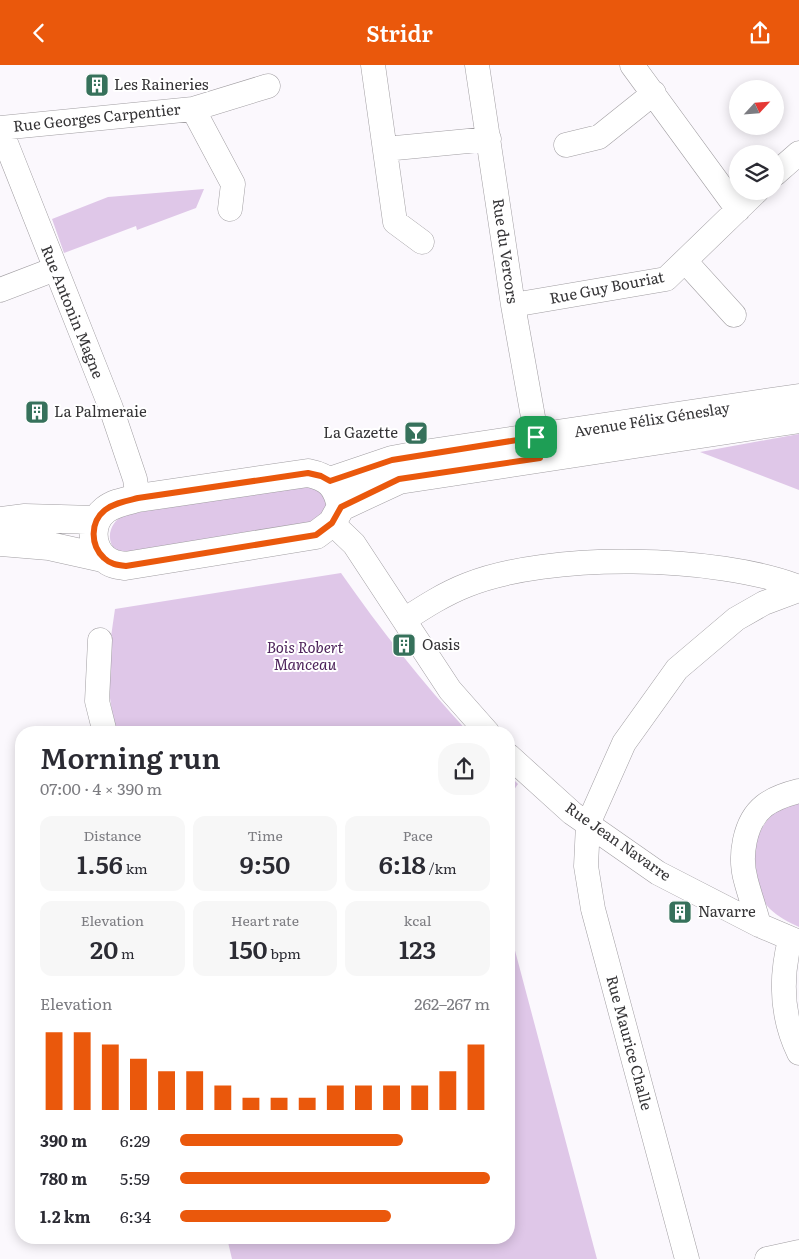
<!DOCTYPE html>
<html lang="en">
<head>
<meta charset="utf-8">
<style>
  body { margin:0; font-family:Literata,serif; background:#f7f7f7; color:#2b2b33; height:100vh; display:flex; flex-direction:column; font-size:19px; white-space:nowrap }
  * { box-sizing:border-box; margin:0 }
  p { font-size:16px; color:#7c7c81 }
  .icon { flex:none; width:28px; height:28px; fill:none; stroke:currentColor; stroke-width:2; stroke-linecap:round; stroke-linejoin:round }
  .map { position:relative; flex:1; overflow:hidden }
  .panel { position:absolute; left:15px; top:661px; width:500px; height:518px; display:flex; flex-direction:column; background:#fff; border-radius:20px; box-shadow:0 2px 12px #0003 }
  .panel>* { flex:none }
  .needle { width:32px; rotate:64deg }
  .fabs { position:absolute; left:729px; top:15px; display:grid; gap:10px }
  .fabs a { display:grid; place-items:center; width:55px; height:55px; border-radius:50%; background:#fff; box-shadow:0 2px 12px #0003; font-size:25px }
  .pin { position:absolute; display:grid; place-items:center; width:42px; height:42px; color:#fff; margin:-21px; border-radius:10px; box-shadow:0 2px 8px #0006 }
  .round { display:grid; place-items:center; flex:none; width:52px; height:52px; border-radius:20px; background:#f7f7f7 }
  .overview { display:flex; align-items:center; justify-content:space-between; height:85px; padding:0 25px }
  h1 { font-size:28px; font-weight:600; line-height:38px }
  .stats { display:grid; grid-template-columns:repeat(3,1fr); gap:8px; height:85px; padding:5px 25px }
  .stats div { display:grid; align-content:center; border-radius:12px; background:#f7f7f7; text-align:center }
  .stats b { font-size:25px; font-weight:600 }
  .stats small { font-size:14px; font-weight:400 }
  .stats p { font-size:14px }
  .chart { height:140px; padding:10px 25px }
  .chart p { display:flex; justify-content:space-between }
  .chart svg { width:100%; height:90px; margin-top:5px; stroke:#ea580c; stroke-width:6 }
  ul { padding:0 25px; list-style:none; font-size:16px }
  li { display:grid; grid-template-columns:80px 60px 1fr; align-items:center; height:38px }
  li i { height:12px; border-radius:6px; background:#ea580c }
  header { display:flex; justify-content:space-between; align-items:center; height:65px; padding:0 25px; background:#ea580c; color:#fff; font-size:22px; font-weight:600 }
  .map>svg:first-child { display:block }
  .green { fill:#dfc7e8 }
  .lines { fill:none; stroke-linecap:round; stroke-linejoin:round }
  .minor-casing { stroke:#a19ea2; stroke-width:25 }
  .major-casing { stroke:#a19ea2; stroke-width:29 }
  .minor { stroke:#fff; stroke-width:24 }
  .major { stroke:#fff; stroke-width:28 }
  .route-casing { stroke:#fff; stroke-width:10 }
  .route { stroke:#ea580c; stroke-width:6 }
  .labels { text-anchor:middle; stroke-width:4; stroke-linejoin:round; paint-order:stroke }
  .poi-label { font-size:15px; fill:#363537; stroke:#fff; text-anchor:start }
  .street-label { font-size:15px; fill:#363537; stroke:#fff }
  .park-label { font-size:15px; font-style:italic; fill:#4d235b; stroke:#fff }
</style>
</head>
<body>
<header><svg class="icon" aria-label="back" viewBox="0 0 24 24"><path d="M15 5l-7 7 7 7"/></svg>Stridr<svg class="icon" aria-label="share" viewBox="0 0 24 24"><path d="M12 15V3M7 8l5-5 5 5M5 13v7h14v-7"/></svg></header>
<div class="map">
<svg width="799" height="1194" viewBox="0 0 799 1194">
  <rect width="100%" height="100%" fill="#fbf8fd"/>
  <!-- green -->
  <path class="green" d="M 204,124 L 196,143 L 137,165 L 136,161 L 64,188 L 52,154 L 108,132 Z
    M 799,369 L 799,425 L 700,387 Z
    M 305,416 L 313,417 L 329,438 L 320,456 L 131,493 C 126,491 120,490 116,486 C 104,474 111,455 125,450 Z
    M 341,508 C 380,564 422,617 468,667 L 115,667 L 106,606 L 115,544 Z
    M 509,710 L 518,719 L 509,732 Z
    M 799,734 L 799,862 C 790,858 777,851 770,844 C 737,811 754,744 799,734 Z
    M 509,863 L 597,1194 L 232,1194 L 227,1173 L 509,1172 Z"/>
  <g class="lines">
    <!-- minor casing -->
    <g class="minor-casing">
      <path id="minor" d="M 373,0 L 395,157 L 422,177
        M 477,0 L 513,240 L 540,391
        M 632,0 L 738,145
        M 193,44 L 268,21
        M 566,80 L 599,72 L 654,28
        M 385,84 L 489,74
        M 775,109 L 799,88
        M 685,196 L 734,250
        M 0,225 L 55,204
        M 513,240 L 666,214 L 757,126
        M 138,433 L 135,414 L 111,343 L 0,63 L 193,44 L 233,119 L 230,144
        M 332,458 L 354,479 L 450,625 L 488,668
        M 404,555 C 424,542 444,529 467,520 C 549,487 717,490 799,522
        M 100,575 L 97,636 L 105,668
        M 509,691 L 572,748 L 658,808 L 759,860 L 799,877
        M 759,860 C 755,845 750,831 746,816 C 739,792 744,757 764,741 C 774,733 787,729 799,726
        M 790,875 C 780,914 781,951 799,988
        M 687,1194 L 593,844 L 586,801 L 588,759 L 624,678 L 677,604 L 736,554 L 764,538 L 799,525
        M 767,1194 L 799,1187"/>
    </g>
    <!-- major casing -->
    <g class="major-casing">
      <path id="major" d="M 308,408 C 329,412 337,421 341,442 L 332,458 L 316,470 L 125,501 C 117,500 110,499 104,493 C 90,480 90,457 105,445 C 114,438 126,436 138,433 Z
        M 330,416 L 392,395 L 424,389 L 799,333
        M 341,442 L 399,415 L 799,354
        M 0,456 L 25,453 L 95,455
        M 0,477 L 49,481 L 103,493"/>
    </g>
    <!-- minor -->
    <use href="#minor" class="minor"/>
    <!-- major -->
    <use href="#major" class="major"/>
  </g>
  <g class="lines">
    <!-- route casing -->
    <g class="route-casing">
      <path id="route" d="M 536,372 L 540,393 L 399,414 L 341,442 L 332,458 L 316,470 L 126,501 C 117,500 110,499 104,493 C 90,480 90,457 105,445 C 114,438 126,436 138,433 L 308,408 L 321,411 L 330,416 L 392,395 Z"/>
    </g>
    <!-- route -->
    <use href="#route" class="route"/>
  </g>
  <!-- icons -->
  <defs>
    <g id="building-square" transform="scale(1.25)"><rect x="-9" y="-9" width="18" height="18" rx="4" fill="#36715b" stroke="#fff"/><path d="M-4-6H4V6H1V3H-1V6H-4ZM-2.5-4.3h1.7v1.8h-1.7ZM.8-4.3h1.7v1.8H.8ZM-2.5-1h1.7V.8h-1.7ZM.8-1h1.7V.8H.8Z" fill="#fff"/></g>
    <g id="bar-square" transform="scale(1.25)"><rect x="-9" y="-9" width="18" height="18" rx="4" fill="#36715b" stroke="#fff"/><path d="M-6-5H6L.8 .8V4.5H3.5V6h-7V4.5H-.8V.8Z" fill="#fff"/></g>
  </defs>
  <g fill-rule="evenodd">
    <use href="#building-square" x="97" y="20"/>
    <use href="#building-square" x="37" y="347"/>
    <use href="#bar-square" x="416" y="368"/>
    <use href="#building-square" x="404" y="580"/>
    <use href="#building-square" x="680" y="847"/>
  </g>
  <g class="labels">
    <!-- poi labels -->
    <g class="poi-label">
      <text x="114" y="25">Les Raineries</text>
      <text x="54" y="352">La Palmeraie</text>
      <text x="398" y="373" text-anchor="end">La Gazette</text>
      <text x="422" y="585">Oasis</text>
      <text x="698" y="852">Navarre</text>
    </g>
    <!-- street labels -->
    <g class="street-label">
      <text transform="translate(97 53) rotate(-6)" y="5">Rue Georges Carpentier</text>
      <text transform="translate(505 186) rotate(82)" y="5">Rue du Vercors</text>
      <text transform="translate(607 223) rotate(-11)" y="5">Rue Guy Bouriat</text>
      <text transform="translate(72 247) rotate(68)" y="5">Rue Antonin Magne</text>
      <text transform="translate(652 355) rotate(-9)" y="5">Avenue Félix Géneslay</text>
      <text transform="translate(618 777) rotate(35)" y="5">Rue Jean Navarre</text>
      <text transform="translate(629 978) rotate(75)" y="5">Rue Maurice Challe</text>
    </g>
    <!-- park labels -->
    <g class="park-label">
      <text x="305" y="588">Bois Robert<tspan x="305" dy="17">Manceau</tspan></text>
    </g>
  </g>
</svg>
<div class="fabs">
<a><svg class="needle" viewBox="-14 -14 28 28"><path d="M0-13l5 13h-10z" fill="#e53935"/><path d="M0 13l5-13h-10z" fill="#7c7c81"/></svg></a>
<a><svg class="icon" aria-label="layers" viewBox="0 0 24 24"><path d="M12 4l9 5-9 5-9-5zM3 14l9 5 9-5"/></svg></a>
</div>
<div class="pin" style="left:536px;top:372px;background:#1e9e55"><svg class="icon" aria-label="arrive" viewBox="0 0 24 24"><path d="M6 21V4h12l-3 4 3 4H6"/></svg></div>
<section class="panel">
<div class="overview"><div><h1>Morning run</h1><p>07:00 · 4 × 390 m</p></div><a class="round"><svg class="icon" aria-label="share" viewBox="0 0 24 24"><path d="M12 15V3M7 8l5-5 5 5M5 13v7h14v-7"/></svg></a></div>
<div class="stats">
<div><p>Distance</p><b>1.56<small> km</small></b></div>
<div><p>Time</p><b>9:50</b></div>
<div><p>Pace</p><b>6:18<small> /km</small></b></div>
</div>
<div class="stats">
<div><p>Elevation</p><b>20<small> m</small></b></div>
<div><p>Heart rate</p><b>150<small> bpm</small></b></div>
<div><p>kcal</p><b>123</b></div>
</div>
<div class="chart"><p><span>Elevation</span>262–267 m</p>
<svg viewBox="0 0 160 44" preserveAspectRatio="none"><path d="M5 44V6M15 44V6M25 44V12M35 44V19M45 44V25M55 44V25M65 44V32M75 44V38M85 44V38M95 44V38M105 44V32M115 44V32M125 44V32M135 44V32M145 44V25M155 44V12"/></svg>
</div>
<ul>
<li><b>390 m</b>6:29<i style="width:72%"></i></li>
<li><b>780 m</b>5:59<i style="width:100%"></i></li>
<li><b>1.2 km</b>6:34<i style="width:68%"></i></li>
</ul>
</section>
</div>
</body>
</html>
